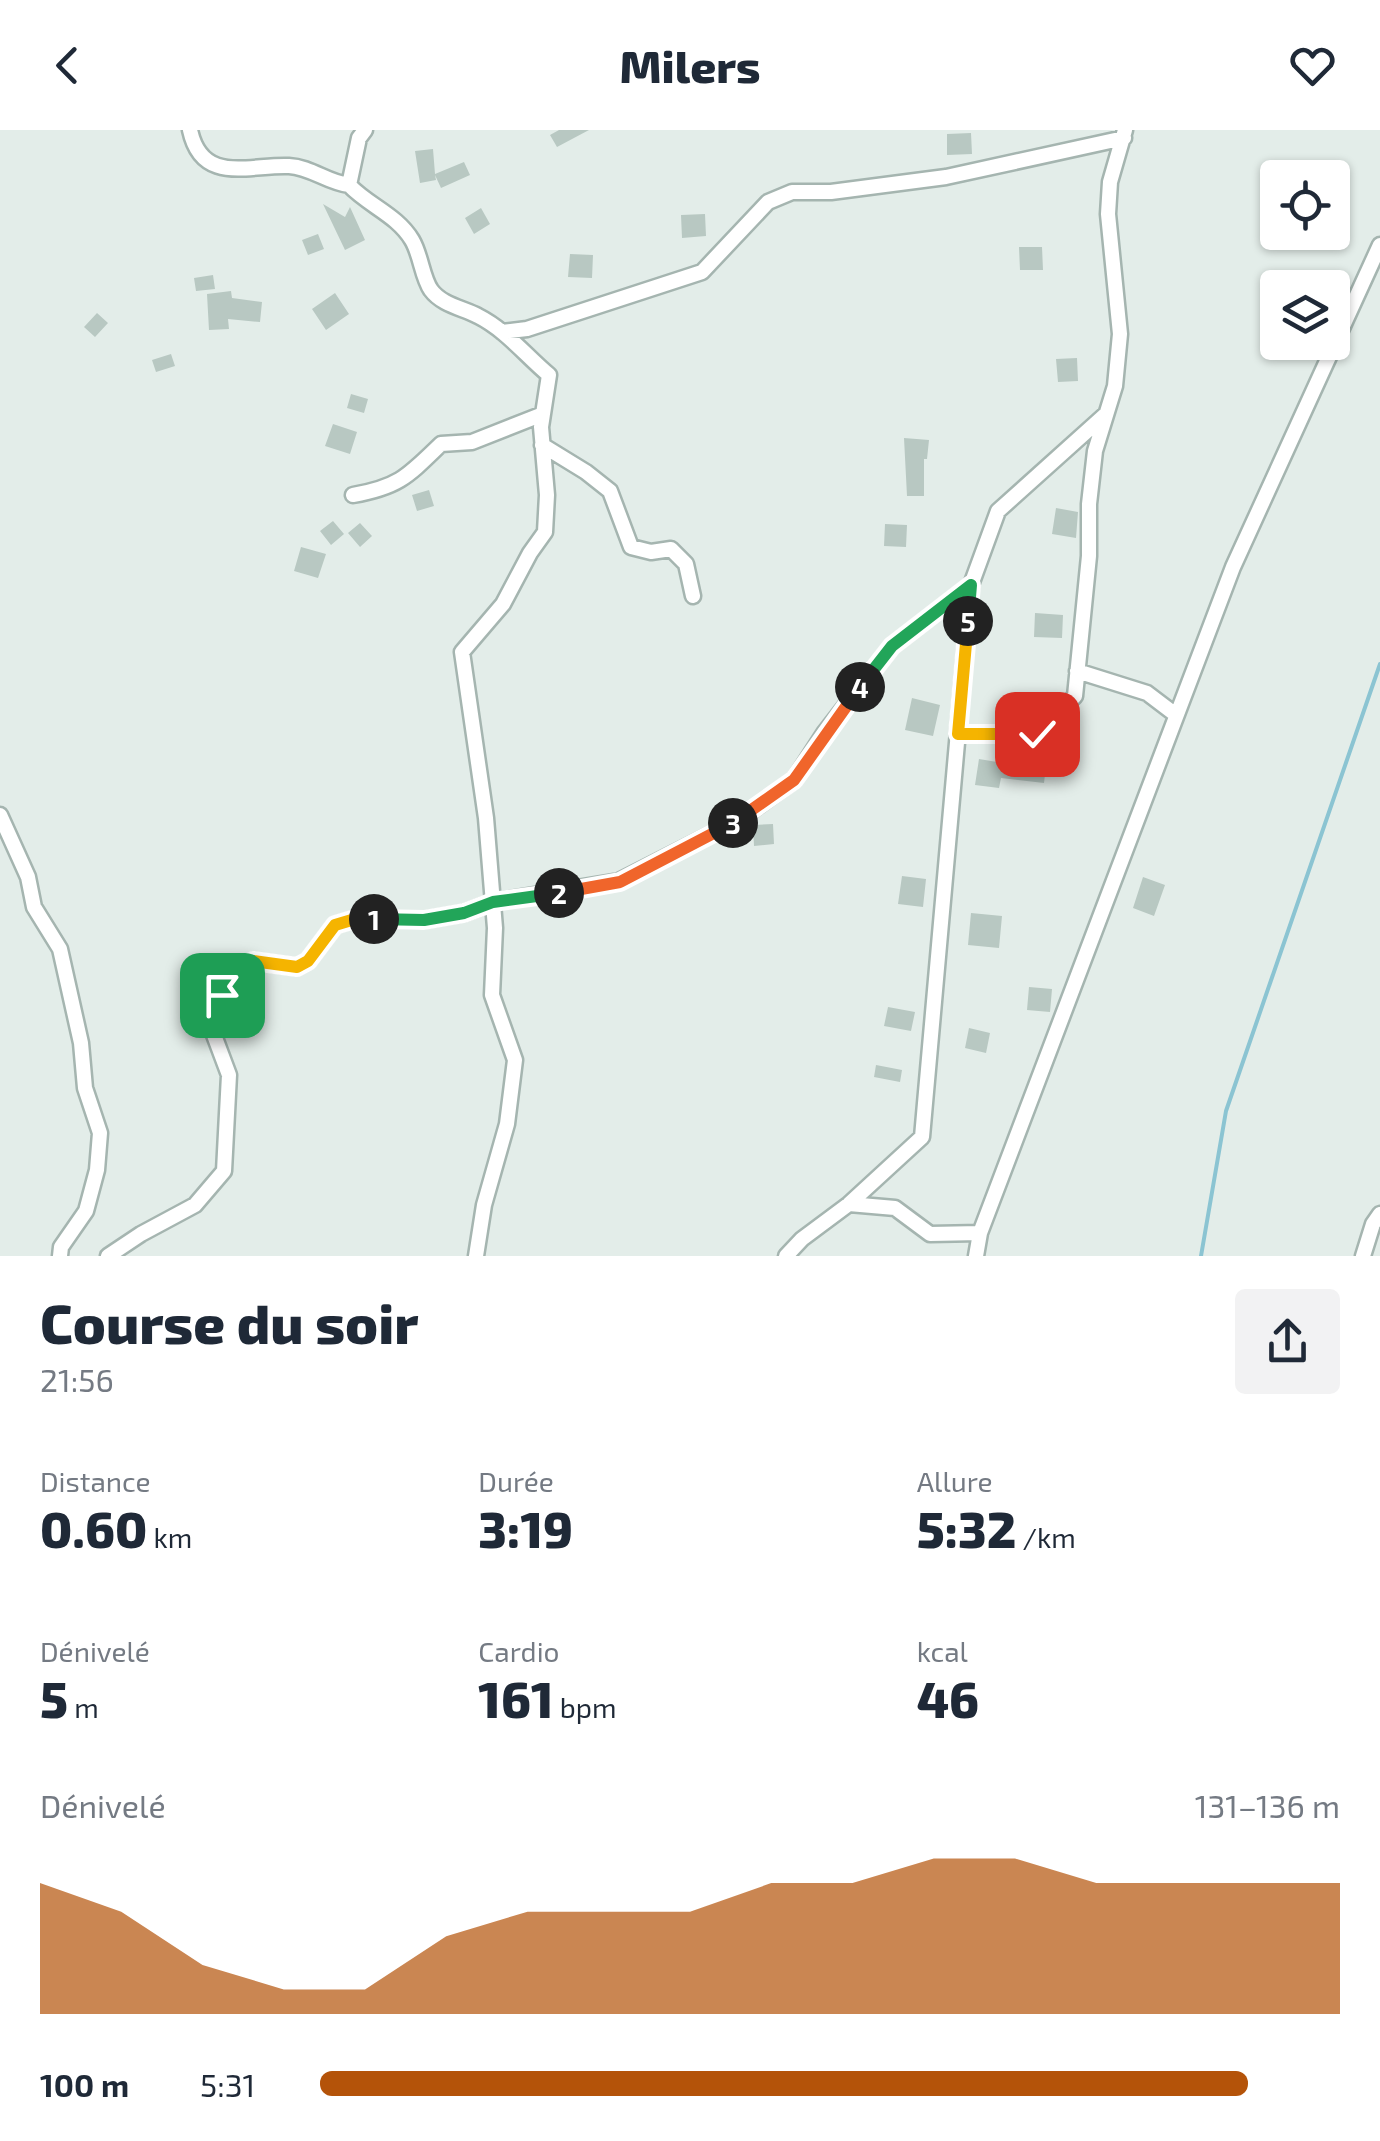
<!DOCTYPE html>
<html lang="fr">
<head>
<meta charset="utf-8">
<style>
  body { margin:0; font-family:"Exo 2",sans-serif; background:#f2f2f3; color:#1f2937; height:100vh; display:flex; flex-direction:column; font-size:38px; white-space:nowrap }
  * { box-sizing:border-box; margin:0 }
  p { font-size:32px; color:#747a83 }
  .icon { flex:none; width:55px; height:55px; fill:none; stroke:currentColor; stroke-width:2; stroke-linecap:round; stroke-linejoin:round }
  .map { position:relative; height:1126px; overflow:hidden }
  .sheet { display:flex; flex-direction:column; background:#fff; flex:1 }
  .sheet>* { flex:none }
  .buttons { position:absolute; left:1260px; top:30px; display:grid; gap:20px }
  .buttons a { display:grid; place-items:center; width:90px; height:90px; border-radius:10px; background:#fff; box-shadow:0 2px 8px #0004; font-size:50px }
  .pin { position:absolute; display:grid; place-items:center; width:85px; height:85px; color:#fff; margin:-42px; border-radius:20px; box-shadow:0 5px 15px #0006 }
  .km { position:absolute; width:50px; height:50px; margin:-25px; border-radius:50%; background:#222; color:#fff; font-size:28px; line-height:50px; text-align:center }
  .round { display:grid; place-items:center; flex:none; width:105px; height:105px; border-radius:10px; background:#f2f2f3 }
  .summary { display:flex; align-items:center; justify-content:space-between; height:170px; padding:0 40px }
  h1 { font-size:55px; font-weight:800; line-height:75px }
  .stats { display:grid; grid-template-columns:repeat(3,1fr); gap:15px; height:170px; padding:10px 40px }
  .stats div { display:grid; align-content:center }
  .stats b { font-size:50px; font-weight:800 }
  .stats small { font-size:28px; font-weight:400 }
  .stats p { font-size:28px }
  .chart { height:280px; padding:20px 40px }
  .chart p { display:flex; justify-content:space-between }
  .chart svg { width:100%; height:180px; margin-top:10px; fill:#b45309; opacity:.7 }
  ul { padding:0 40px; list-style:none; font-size:32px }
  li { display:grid; grid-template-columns:160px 120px 1fr; align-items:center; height:75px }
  li i { height:25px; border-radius:12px; background:#b45309 }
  header { display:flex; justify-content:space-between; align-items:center; height:130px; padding:0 40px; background:#fff; font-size:45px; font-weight:800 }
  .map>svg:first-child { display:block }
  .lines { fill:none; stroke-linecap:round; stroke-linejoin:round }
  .stream { stroke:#8bc4d2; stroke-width:4 }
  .building { fill:#b8c8c2 }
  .minor-casing { stroke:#a5b5b0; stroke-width:19 }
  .minor { stroke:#fff; stroke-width:14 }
  .split-1-casing { stroke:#fff; stroke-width:20 }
  .split-2-casing { stroke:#fff; stroke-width:20 }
  .split-3-casing { stroke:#fff; stroke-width:20 }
  .split-4-casing { stroke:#fff; stroke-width:20 }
  .split-5-casing { stroke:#fff; stroke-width:20 }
  .split-6-casing { stroke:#fff; stroke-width:20 }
  .split-1 { stroke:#f5b400; stroke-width:12 }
  .split-2 { stroke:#22a559; stroke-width:12 }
  .split-3 { stroke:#f0652b; stroke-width:12 }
  .split-4 { stroke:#f0652b; stroke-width:12 }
  .split-5 { stroke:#22a559; stroke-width:12 }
  .split-6 { stroke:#f5b400; stroke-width:12 }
</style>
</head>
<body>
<header><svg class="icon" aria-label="back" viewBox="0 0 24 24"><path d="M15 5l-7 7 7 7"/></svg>Milers<svg class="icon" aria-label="heart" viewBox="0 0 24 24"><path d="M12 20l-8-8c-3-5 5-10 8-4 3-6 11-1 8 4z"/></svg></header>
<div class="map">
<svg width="1380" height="1126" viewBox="0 0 1380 1126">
  <rect width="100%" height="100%" fill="#e3ede9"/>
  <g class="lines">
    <!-- stream -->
    <path class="stream" d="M 1201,1126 L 1226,981 L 1380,534"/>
  </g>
  <!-- building -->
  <path class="building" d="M 559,0 L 589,0 L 557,17 L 550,5 Z
    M 971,3 L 972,24 L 947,25 L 947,4 Z
    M 433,19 L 435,44 L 464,32 L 470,45 L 441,58 L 435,45 L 436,50 L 420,53 L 415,21 Z
    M 323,74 L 345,87 L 350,77 L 365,110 L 345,120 Z
    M 481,78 L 490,94 L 474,104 L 465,88 Z
    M 705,84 L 706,106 L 682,108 L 681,85 Z
    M 318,104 L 324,119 L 308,125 L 302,110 Z
    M 1019,117 L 1042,117 L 1043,140 L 1020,140 Z
    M 570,124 L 593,125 L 592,148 L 568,147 Z
    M 213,145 L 215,159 L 196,161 L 194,148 Z
    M 231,161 L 232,168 L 262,172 L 260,192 L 228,189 L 229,199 L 209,200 L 207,164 Z
    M 335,163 L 349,184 L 326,200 L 312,179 Z
    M 97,183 L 108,193 L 95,207 L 84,197 Z
    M 171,224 L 175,236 L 156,242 L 152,230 Z
    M 1077,228 L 1078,251 L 1058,252 L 1056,229 Z
    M 351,264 L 368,269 L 364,283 L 347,278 Z
    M 333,294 L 357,302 L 350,324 L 325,316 Z
    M 904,308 L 929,310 L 927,329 L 924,329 L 924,366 L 907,366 Z
    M 429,360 L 434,376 L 417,381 L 412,365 Z
    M 1056,378 L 1078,382 L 1076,408 L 1052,404 Z
    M 333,391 L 344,404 L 331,415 L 320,401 Z
    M 360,393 L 372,406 L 360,417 L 348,403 Z
    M 885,394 L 907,395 L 906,417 L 884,416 Z
    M 301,417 L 326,424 L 318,448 L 294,441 Z
    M 1035,483 L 1063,485 L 1062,508 L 1034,507 Z
    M 912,568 L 940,575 L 933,606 L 905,600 Z
    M 1022,625 L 1047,628 L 1044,653 L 1001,648 L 999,658 L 975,655 L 979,629 L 1021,636 Z
    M 773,694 L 774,714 L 754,716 L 753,695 Z
    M 902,746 L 926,749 L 923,777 L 898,774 Z
    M 1143,747 L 1165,755 L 1154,786 L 1133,778 Z
    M 971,783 L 1002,786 L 999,818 L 968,815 Z
    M 1029,857 L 1052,859 L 1050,882 L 1027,880 Z
    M 888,877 L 915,882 L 911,901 L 884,896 Z
    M 969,898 L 990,903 L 986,923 L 965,918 Z
    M 876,935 L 902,940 L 900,952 L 874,947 Z"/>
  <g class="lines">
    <!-- minor casing -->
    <g class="minor-casing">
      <path id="minor" d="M 190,0 C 202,56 251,34 289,36 C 311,37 328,53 349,55
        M 365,0 L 359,8 L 349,55 C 369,76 397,85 412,110 C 421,125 422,147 431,160 C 442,175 463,178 478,186 C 506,200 526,226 549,245 L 541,297 L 547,365 L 545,402 L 530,423 L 503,474 L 462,522 L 486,688 L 495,798 L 492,865 L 515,930 L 507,994 L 484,1075 L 476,1126
        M 502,202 L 527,199 L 702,142 L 768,72 L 792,62 L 831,62 L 946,47 L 1124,8
        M 542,315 L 586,342 L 610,361 L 631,417 L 651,422 L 671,419 L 686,434 L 693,466
        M 353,365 C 399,357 408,346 441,314 L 472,312 L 543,284
        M 1077,541 L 1147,563 L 1176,585
        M 958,604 L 1037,604 L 1075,566 L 1089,426 L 1089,374 L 1095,321 L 1115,256 L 1120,204 L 1108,84 L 1110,52 L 1125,0
        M 0,685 L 28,747 L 34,777 L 60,819 L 81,913 L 85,958 L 100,1003 L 97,1040 L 86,1081 L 61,1117 L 60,1126
        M 849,1074 L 922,1007 L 971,455 L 998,381 L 1106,284
        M 108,1126 L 141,1104 L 195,1075 L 224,1041 L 229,945 L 211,897 L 222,865 L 236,843 L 253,831 L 297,837 L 308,831 L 335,795 L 355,789 L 424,790 L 464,783 L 493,772 L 619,751 L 739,690 L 794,650 L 825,602 L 892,516 L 971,455
        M 786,1126 L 802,1109 L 849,1074 L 895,1078 L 930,1104 L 980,1103
        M 976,1126 L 980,1103 L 1233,437 L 1380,115
        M 1363,1126 L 1373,1094 L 1380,1084"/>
    </g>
    <!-- minor -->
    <use href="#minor" class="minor"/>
  </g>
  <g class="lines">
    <!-- split-1 casing -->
    <g class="split-1-casing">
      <path id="split-1" d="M 222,865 L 236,843 L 253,831 L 297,837 L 308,831 L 335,795 L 355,789 L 374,789"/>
    </g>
    <!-- split-2 casing -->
    <g class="split-2-casing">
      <path id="split-2" d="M 374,789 L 424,790 L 464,783 L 493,772 L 559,763"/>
    </g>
    <!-- split-3 casing -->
    <g class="split-3-casing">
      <path id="split-3" d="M 559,763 L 620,752 L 733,693"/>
    </g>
    <!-- split-4 casing -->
    <g class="split-4-casing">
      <path id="split-4" d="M 733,693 L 794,650 L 860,557"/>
    </g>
    <!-- split-5 casing -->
    <g class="split-5-casing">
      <path id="split-5" d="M 860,557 L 892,516 L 971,455 L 968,491"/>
    </g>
    <!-- split-6 casing -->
    <g class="split-6-casing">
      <path id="split-6" d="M 968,491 L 958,604 L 1037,604"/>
    </g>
    <!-- split-1 -->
    <use href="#split-1" class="split-1"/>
    <!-- split-2 -->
    <use href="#split-2" class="split-2"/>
    <!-- split-3 -->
    <use href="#split-3" class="split-3"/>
    <!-- split-4 -->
    <use href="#split-4" class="split-4"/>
    <!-- split-5 -->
    <use href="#split-5" class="split-5"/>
    <!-- split-6 -->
    <use href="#split-6" class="split-6"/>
  </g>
</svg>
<div class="buttons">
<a><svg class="icon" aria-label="locate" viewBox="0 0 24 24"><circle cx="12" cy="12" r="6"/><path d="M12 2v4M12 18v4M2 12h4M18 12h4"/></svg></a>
<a><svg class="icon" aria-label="layers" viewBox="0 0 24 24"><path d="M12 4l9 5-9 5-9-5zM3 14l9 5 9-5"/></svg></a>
</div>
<div class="pin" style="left:222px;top:865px;background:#1e9e55"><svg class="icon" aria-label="arrive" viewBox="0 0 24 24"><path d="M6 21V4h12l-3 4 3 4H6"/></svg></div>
<div class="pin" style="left:1037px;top:604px;background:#d93025"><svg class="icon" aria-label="check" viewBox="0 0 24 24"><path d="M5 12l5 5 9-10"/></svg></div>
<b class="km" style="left:374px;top:789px">1</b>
<b class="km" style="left:559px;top:763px">2</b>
<b class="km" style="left:733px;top:693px">3</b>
<b class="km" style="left:860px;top:557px">4</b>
<b class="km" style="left:968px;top:491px">5</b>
</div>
<section class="sheet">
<div class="summary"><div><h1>Course du soir</h1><p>21:56</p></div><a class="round"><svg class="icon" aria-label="share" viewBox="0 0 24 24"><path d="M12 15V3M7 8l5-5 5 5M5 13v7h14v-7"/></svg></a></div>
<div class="stats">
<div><p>Distance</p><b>0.60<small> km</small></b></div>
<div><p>Durée</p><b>3:19</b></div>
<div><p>Allure</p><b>5:32<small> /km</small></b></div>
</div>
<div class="stats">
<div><p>Dénivelé</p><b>5<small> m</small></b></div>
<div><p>Cardio</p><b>161<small> bpm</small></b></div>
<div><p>kcal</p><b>46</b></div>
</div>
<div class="chart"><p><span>Dénivelé</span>131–136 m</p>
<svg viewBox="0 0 160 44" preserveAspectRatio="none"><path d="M0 44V12L10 19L20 32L30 38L40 38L50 25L60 19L70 19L80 19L90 12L100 12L110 6L120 6L130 12L140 12L150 12L160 12V44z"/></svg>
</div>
<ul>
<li><b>100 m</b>5:31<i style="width:91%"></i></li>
</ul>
</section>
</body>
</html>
